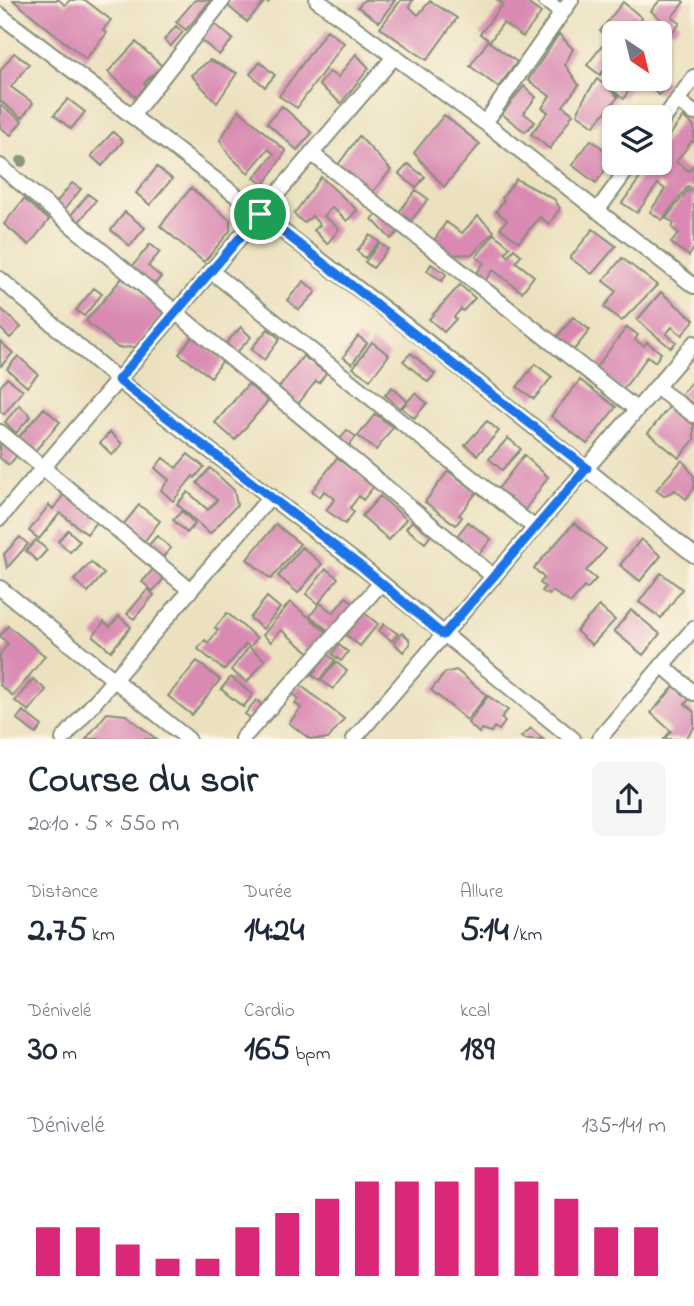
<!DOCTYPE html>
<html lang="fr">
<head>
<meta charset="utf-8">
<style>
  body { margin:0; font-family:"Indie Flower",sans-serif; background:#f6f6f7; color:#1f2937; height:100vh; display:flex; flex-direction:column; font-size:26px; white-space:nowrap }
  * { box-sizing:border-box; margin:0 }
  p { font-size:23px; color:#747a83 }
  .icon { flex:none; width:38px; height:38px; fill:none; stroke:currentColor; stroke-width:2; stroke-linecap:round; stroke-linejoin:round }
  .map { position:relative; height:739px; overflow:hidden }
  .drawer { display:flex; flex-direction:column; background:#fff; flex:1 }
  .drawer>* { flex:none }
  .needle { width:46px; rotate:145deg }
  .fabs { position:absolute; left:602px; top:21px; display:grid; gap:14px }
  .fabs a { display:grid; place-items:center; width:70px; height:70px; border-radius:10px; background:#fff; box-shadow:0 2px 5px #0004; font-size:35px }
  .pin { position:absolute; display:grid; place-items:center; width:60px; height:60px; color:#fff; margin:-30px; border:4px solid #fff; border-radius:50%; box-shadow:0 2px 7px #0007 }
  .round { display:grid; place-items:center; flex:none; width:74px; height:74px; border-radius:10px; background:#f6f6f7 }
  .head { display:flex; align-items:center; justify-content:space-between; height:119px; padding:0 28px }
  h1 { font-size:38px; font-weight:700; line-height:52px }
  .stats { display:grid; grid-template-columns:repeat(3,1fr); gap:10px; height:119px; padding:7px 28px }
  .stats div { display:grid; align-content:center }
  .stats b { font-size:35px; font-weight:700 }
  .stats small { font-size:19px; font-weight:400 }
  .stats p { font-size:19px }
  .chart { height:196px; padding:14px 28px }
  .chart p { display:flex; justify-content:space-between }
  .chart svg { width:100%; height:126px; margin-top:7px; stroke:#db2777; stroke-width:6 }
  .map>svg:first-child { display:block }
  .building { fill:#d989b2 }
  .lines { fill:none; stroke-linecap:round; stroke-linejoin:round }
  .street-casing { stroke:#868f7a; stroke-width:18 }
  .street { stroke:#fff; stroke-width:14 }
  .tree { fill:#8a987c }
  .route-casing { stroke:#fff; stroke-width:14 }
  .route { stroke:#1a73e8; stroke-width:9 }
</style>
</head>
<body>
<div class="map">
<svg width="694" height="739" viewBox="0 0 694 739">
  <rect width="100%" height="100%" fill="#fcf5e5"/>
  <filter id="ink" filterUnits="userSpaceOnUse"><feTurbulence type="fractalNoise" baseFrequency=".0143" numOctaves="2"/><feDisplacementMap in="SourceGraphic" scale="14" xChannelSelector="R" yChannelSelector="G"/><feConvolveMatrix kernelMatrix="1 2 1 2 8 2 1 2 1" color-interpolation-filters="sRGB"/></filter>
  <filter id="wash" filterUnits="userSpaceOnUse"><feTurbulence type="fractalNoise" baseFrequency=".00686" numOctaves="4" result="noise"/><feDisplacementMap in="SourceGraphic" scale="28" xChannelSelector="R" yChannelSelector="G"/><feGaussianBlur stdDeviation="1.57" result="paint"/><feColorMatrix in="noise" values="0 0 0 0 0 0 0 0 0 0 0 0 0 0 0 0 0 1.4 0 .05"/><feComposite in="paint" operator="in"/></filter>
  <g filter="url(#wash)">
    <rect width="100%" height="100%" fill="#ece1bf"/>
    <g id="blocks">
      <!-- building -->
      <path class="building" d="M 13,0 L 59,0 L 65,5 L 70,0 L 85,0 L 111,20 L 103,30 L 107,33 L 86,59 Z
        M 195,0 L 211,0 L 186,30 L 176,22 Z
        M 231,0 L 270,0 L 268,3 L 265,1 L 247,22 L 227,5 Z
        M 364,0 L 395,0 L 379,22 L 358,7 Z
        M 401,0 L 413,0 L 409,6 L 418,15 L 430,1 L 457,18 L 427,60 L 380,28 Z
        M 497,0 L 523,0 L 541,13 L 523,37 L 503,23 L 490,41 L 480,34 L 503,4 Z
        M 660,0 L 681,0 L 684,2 L 672,17 L 680,23 L 674,31 L 651,11 Z
        M 623,2 L 642,18 L 631,33 L 614,33 L 614,79 L 634,79 L 624,99 L 604,84 L 618,97 L 594,126 L 577,114 L 583,100 L 597,79 L 602,83 L 608,74 L 604,72 L 612,59 L 600,75 L 587,65 L 609,37 L 600,31 Z
        M 210,20 L 233,39 L 219,55 L 196,36 Z
        M 176,26 L 183,32 L 171,46 L 164,40 Z
        M 327,30 L 344,43 L 297,108 L 279,96 Z
        M 559,34 L 573,49 L 565,65 L 579,85 L 563,106 L 573,114 L 550,149 L 531,134 L 548,112 L 542,108 L 550,96 L 528,80 Z
        M 488,41 L 517,62 L 498,87 L 470,66 Z
        M 136,42 L 162,66 L 144,83 L 148,86 L 137,98 L 108,72 Z
        M 14,53 L 29,64 L 11,87 L 33,103 L 22,118 L 0,101 L 0,71 Z
        M 356,54 L 369,68 L 341,103 L 319,85 L 329,72 L 338,77 Z
        M 210,60 L 237,73 L 217,103 L 191,75 Z
        M 260,62 L 275,75 L 265,87 L 250,74 Z
        M 660,76 L 668,82 L 659,95 L 651,89 Z
        M 524,86 L 536,97 L 524,113 L 535,122 L 525,132 L 502,114 Z
        M 68,99 L 85,112 L 71,129 L 54,115 Z
        M 0,105 L 22,121 L 11,135 L 0,127 Z
        M 282,106 L 312,133 L 297,150 L 267,123 Z
        M 239,110 L 286,151 L 264,185 L 254,178 L 274,154 L 268,149 L 248,173 L 228,154 L 220,140 Z
        M 444,115 L 480,144 L 444,187 L 414,153 Z
        M 683,117 L 694,126 L 694,142 L 692,141 L 676,162 L 689,171 L 694,164 L 694,188 L 693,189 L 688,186 L 662,220 L 650,212 L 665,189 L 658,184 L 637,213 L 622,203 L 651,163 L 660,163 L 660,149 Z
        M 113,132 L 123,141 L 102,166 L 91,156 Z
        M 359,136 L 391,170 L 371,194 L 335,169 Z
        M 591,140 L 614,157 L 596,183 L 572,165 Z
        M 408,164 L 425,177 L 416,188 L 399,174 Z
        M 157,167 L 172,179 L 150,205 L 136,193 Z
        M 321,177 L 357,210 L 347,221 L 332,207 L 324,216 L 339,229 L 327,244 L 314,230 L 320,225 L 312,216 L 304,223 L 294,214 Z
        M 516,179 L 554,199 L 560,208 L 549,224 L 540,217 L 519,242 L 500,228 L 507,220 L 496,211 L 504,200 L 502,198 Z
        M 72,183 L 81,189 L 64,210 L 56,203 Z
        M 191,188 L 230,220 L 230,231 L 204,262 L 160,226 Z
        M 416,190 L 428,199 L 411,221 L 399,212 Z
        M 688,190 L 694,193 L 694,248 L 689,256 L 671,243 L 679,233 L 672,228 L 674,223 L 666,218 Z
        M 88,194 L 96,200 L 79,222 L 71,215 Z
        M 24,199 L 49,220 L 29,245 L 4,224 Z
        M 382,210 L 400,230 L 391,239 L 372,219 Z
        M 125,212 L 145,228 L 130,246 L 111,230 Z
        M 478,216 L 494,231 L 473,254 L 451,255 L 432,244 L 446,222 L 462,233 Z
        M 593,229 L 616,246 L 592,274 L 570,258 Z
        M 494,234 L 510,247 L 505,253 L 508,256 L 514,249 L 521,255 L 516,262 L 534,276 L 522,292 L 493,270 L 482,285 L 473,278 L 484,263 L 476,257 Z
        M 370,235 L 379,242 L 365,258 L 357,251 Z
        M 380,243 L 388,249 L 373,268 L 365,262 Z
        M 150,244 L 160,252 L 148,266 L 161,277 L 154,285 L 132,267 Z
        M 622,258 L 657,285 L 622,321 L 604,307 L 616,291 L 603,281 Z
        M 431,264 L 446,274 L 442,281 L 427,271 Z
        M 122,278 L 164,313 L 136,347 L 118,348 L 86,321 Z
        M 304,281 L 316,292 L 299,310 L 287,300 Z
        M 460,285 L 475,298 L 463,311 L 461,309 L 454,317 L 456,319 L 444,332 L 429,319 Z
        M 94,288 L 102,294 L 84,316 L 76,310 Z
        M 661,292 L 694,320 L 682,335 L 672,327 L 666,334 L 676,342 L 671,348 L 637,320 Z
        M 0,308 L 21,327 L 10,338 L 0,328 Z
        M 573,317 L 590,330 L 573,351 L 556,338 Z
        M 241,327 L 251,337 L 236,353 L 226,343 Z
        M 627,327 L 638,335 L 635,340 L 644,346 L 647,342 L 661,353 L 655,362 L 648,356 L 622,391 L 594,370 Z
        M 268,329 L 280,339 L 264,360 L 251,349 Z
        M 358,336 L 367,343 L 352,364 L 343,357 Z
        M 192,337 L 223,360 L 211,377 L 179,354 Z
        M 0,341 L 13,353 L 1,366 L 0,364 Z
        M 372,342 L 389,355 L 370,380 L 353,368 Z
        M 411,353 L 435,374 L 428,382 L 403,361 Z
        M 18,356 L 38,374 L 27,387 L 7,369 Z
        M 303,356 L 326,373 L 319,383 L 316,381 L 298,404 L 278,389 Z
        M 535,364 L 552,377 L 534,399 L 517,387 Z
        M 7,378 L 23,390 L 4,414 L 0,411 L 0,387 Z
        M 694,378 L 694,405 L 681,395 Z
        M 580,380 L 616,407 L 587,444 L 551,416 Z
        M 248,384 L 268,401 L 235,440 L 215,423 Z
        M 392,387 L 407,401 L 400,408 L 385,395 Z
        M 415,393 L 427,403 L 414,418 L 402,408 Z
        M 19,405 L 31,416 L 16,433 L 5,422 Z
        M 670,406 L 694,425 L 694,440 L 679,458 L 648,433 Z
        M 44,408 L 60,422 L 35,451 L 19,437 Z
        M 375,414 L 393,427 L 376,450 L 358,436 Z
        M 487,421 L 499,431 L 477,455 L 465,445 Z
        M 347,430 L 356,437 L 347,448 L 338,442 Z
        M 110,432 L 122,444 L 112,455 L 100,443 Z
        M 508,438 L 521,449 L 502,470 L 489,459 Z
        M 3,441 L 19,453 L 9,465 L 0,458 L 0,445 Z
        M 188,454 L 204,467 L 195,478 L 193,476 L 173,501 L 161,490 L 169,480 L 155,468 L 163,458 L 176,468 Z
        M 524,455 L 548,477 L 523,513 L 495,493 Z
        M 337,458 L 374,486 L 363,500 L 359,496 L 350,508 L 354,512 L 345,524 L 326,510 L 335,499 L 324,491 L 320,497 L 312,491 Z
        M 682,460 L 694,476 L 694,489 L 686,499 L 675,490 L 664,496 L 656,490 Z
        M 210,468 L 234,490 L 237,505 L 210,534 L 177,504 L 188,492 L 208,510 L 217,500 L 197,483 Z
        M 448,471 L 477,492 L 459,515 L 462,517 L 456,525 L 425,502 Z
        M 65,493 L 98,519 L 87,534 L 60,513 L 39,539 L 29,531 L 49,505 L 53,509 Z
        M 380,496 L 406,519 L 389,540 L 362,516 Z
        M 139,505 L 160,521 L 143,543 L 122,526 Z
        M 182,511 L 195,524 L 187,533 L 173,520 Z
        M 412,521 L 431,535 L 425,543 L 406,528 Z
        M 468,522 L 491,539 L 479,554 L 457,536 Z
        M 574,523 L 606,549 L 586,571 L 596,579 L 587,589 L 584,587 L 571,603 L 552,591 L 549,595 L 542,591 L 545,587 L 540,583 L 544,578 L 534,568 Z
        M 276,524 L 300,544 L 271,579 L 247,559 Z
        M 68,530 L 80,541 L 70,552 L 58,541 Z
        M 157,536 L 171,548 L 160,560 L 146,548 Z
        M 20,537 L 28,544 L 7,568 L 4,554 Z
        M 641,539 L 661,556 L 640,581 L 620,565 Z
        M 36,540 L 47,550 L 37,561 L 26,551 Z
        M 302,547 L 322,564 L 298,593 L 278,576 Z
        M 91,562 L 104,574 L 88,592 L 74,580 Z
        M 155,567 L 166,576 L 153,591 L 142,582 Z
        M 326,569 L 338,578 L 318,604 L 306,594 Z
        M 661,573 L 682,589 L 661,618 L 639,602 Z
        M 148,589 L 154,595 L 134,619 L 127,614 Z
        M 267,597 L 280,608 L 263,629 L 250,618 Z
        M 346,597 L 355,604 L 332,634 L 310,616 L 320,603 L 333,613 Z
        M 290,602 L 328,633 L 311,654 L 281,630 L 271,642 L 263,635 Z
        M 599,606 L 615,620 L 592,645 L 576,631 Z
        M 631,610 L 660,634 L 643,655 L 614,631 Z
        M 363,612 L 378,624 L 360,646 L 345,634 Z
        M 227,613 L 257,638 L 250,647 L 246,644 L 224,670 L 198,649 L 205,640 L 208,643 L 218,630 L 215,628 Z
        M 119,616 L 131,627 L 111,651 L 93,636 L 104,622 L 110,627 Z
        M 384,624 L 398,634 L 392,641 L 379,631 Z
        M 8,626 L 45,656 L 13,696 L 0,685 L 0,654 L 8,644 L 0,636 Z
        M 402,633 L 409,639 L 410,644 L 403,652 L 394,643 Z
        M 339,645 L 348,652 L 341,661 L 332,654 Z
        M 249,647 L 265,660 L 247,682 L 231,670 Z
        M 328,655 L 335,660 L 319,680 L 312,675 Z
        M 197,661 L 220,680 L 192,715 L 168,696 Z
        M 336,662 L 347,671 L 333,689 L 321,680 Z
        M 456,670 L 487,695 L 467,720 L 431,690 L 445,673 Z
        M 231,677 L 253,695 L 243,707 L 221,689 Z
        M 33,679 L 46,690 L 29,711 L 15,701 Z
        M 677,683 L 692,696 L 685,704 L 694,712 L 694,728 L 685,739 L 664,739 L 671,731 L 651,713 Z
        M 299,684 L 344,719 L 328,739 L 310,739 L 289,723 L 301,708 L 295,703 L 299,699 L 292,693 Z
        M 488,696 L 508,710 L 501,718 L 505,722 L 499,730 L 494,727 L 491,732 L 482,729 L 479,733 L 468,723 Z
        M 256,700 L 266,708 L 255,721 L 245,714 Z
        M 23,711 L 42,726 L 36,734 L 17,719 Z
        M 107,713 L 126,715 L 156,739 L 86,739 Z
        M 531,728 L 543,739 L 524,739 L 521,737 Z"/>
    </g>
  </g>
  <g filter="url(#ink)">
    <use href="#blocks" fill-opacity="0" stroke="#868f7a" stroke-width="2"/>
    <g class="lines">
      <!-- street casing -->
      <g class="street-casing">
        <path id="street" d="M 317,0 L 485,123 L 694,286
          M 545,0 L 562,13
          M 0,15 L 425,340 L 694,555
          M 677,100 L 694,113
          M 132,116 L 223,0
          M 485,123 L 571,0
          M 660,124 L 694,77
          M 311,153 L 636,409
          M 0,166 L 494,577
          M 597,211 L 632,163
          M 211,271 L 535,528
          M 0,279 L 118,380 L 362,567 L 573,739
          M 656,387 L 694,415
          M 0,432 L 190,590
          M 0,518 L 395,56
          M 0,588 L 188,739
          M 663,666 L 694,693
          M 63,739 L 271,496
          M 242,739 L 381,583
          M 354,739 L 694,343
          M 599,739 L 694,628"/>
      </g>
      <!-- street -->
      <use href="#street" class="street"/>
    </g>
    <!-- trees -->
    <circle class="tree" cx="22" cy="161" r="6"/>
  </g>
  <g class="lines" filter="url(#ink)">
    <!-- route casing -->
    <g class="route-casing">
      <path id="route" d="M 260,214 L 587,468 L 443,635 L 362,567 L 118,380 Z"/>
    </g>
    <!-- route -->
    <use href="#route" class="route"/>
  </g>
</svg>
<div class="fabs">
<a><svg class="needle" viewBox="-14 -14 28 28"><path d="M0-13l5 13h-10z" fill="#e53935"/><path d="M0 13l5-13h-10z" fill="#747a83"/></svg></a>
<a><svg class="icon" aria-label="layers" viewBox="0 0 24 24"><path d="M12 4l9 5-9 5-9-5zM3 14l9 5 9-5"/></svg></a>
</div>
<div class="pin" style="left:260px;top:214px;background:#1e9e55"><svg class="icon" aria-label="arrive" viewBox="0 0 24 24"><path d="M6 21V4h12l-3 4 3 4H6"/></svg></div>
</div>
<section class="drawer">
<div class="head"><div><h1>Course du soir</h1><p>20:10 · 5 × 550 m</p></div><a class="round"><svg class="icon" aria-label="share" viewBox="0 0 24 24"><path d="M12 15V3M7 8l5-5 5 5M5 13v7h14v-7"/></svg></a></div>
<div class="stats">
<div><p>Distance</p><b>2.75<small> km</small></b></div>
<div><p>Durée</p><b>14:24</b></div>
<div><p>Allure</p><b>5:14<small> /km</small></b></div>
</div>
<div class="stats">
<div><p>Dénivelé</p><b>30<small> m</small></b></div>
<div><p>Cardio</p><b>165<small> bpm</small></b></div>
<div><p>kcal</p><b>189</b></div>
</div>
<div class="chart"><p><span>Dénivelé</span>135–141 m</p>
<svg viewBox="0 0 160 44" preserveAspectRatio="none"><path d="M5 44V27M15 44V27M25 44V33M35 44V38M45 44V38M55 44V27M65 44V22M75 44V17M85 44V11M95 44V11M105 44V11M115 44V6M125 44V11M135 44V17M145 44V27M155 44V27"/></svg>
</div>
</section>
</body>
</html>
